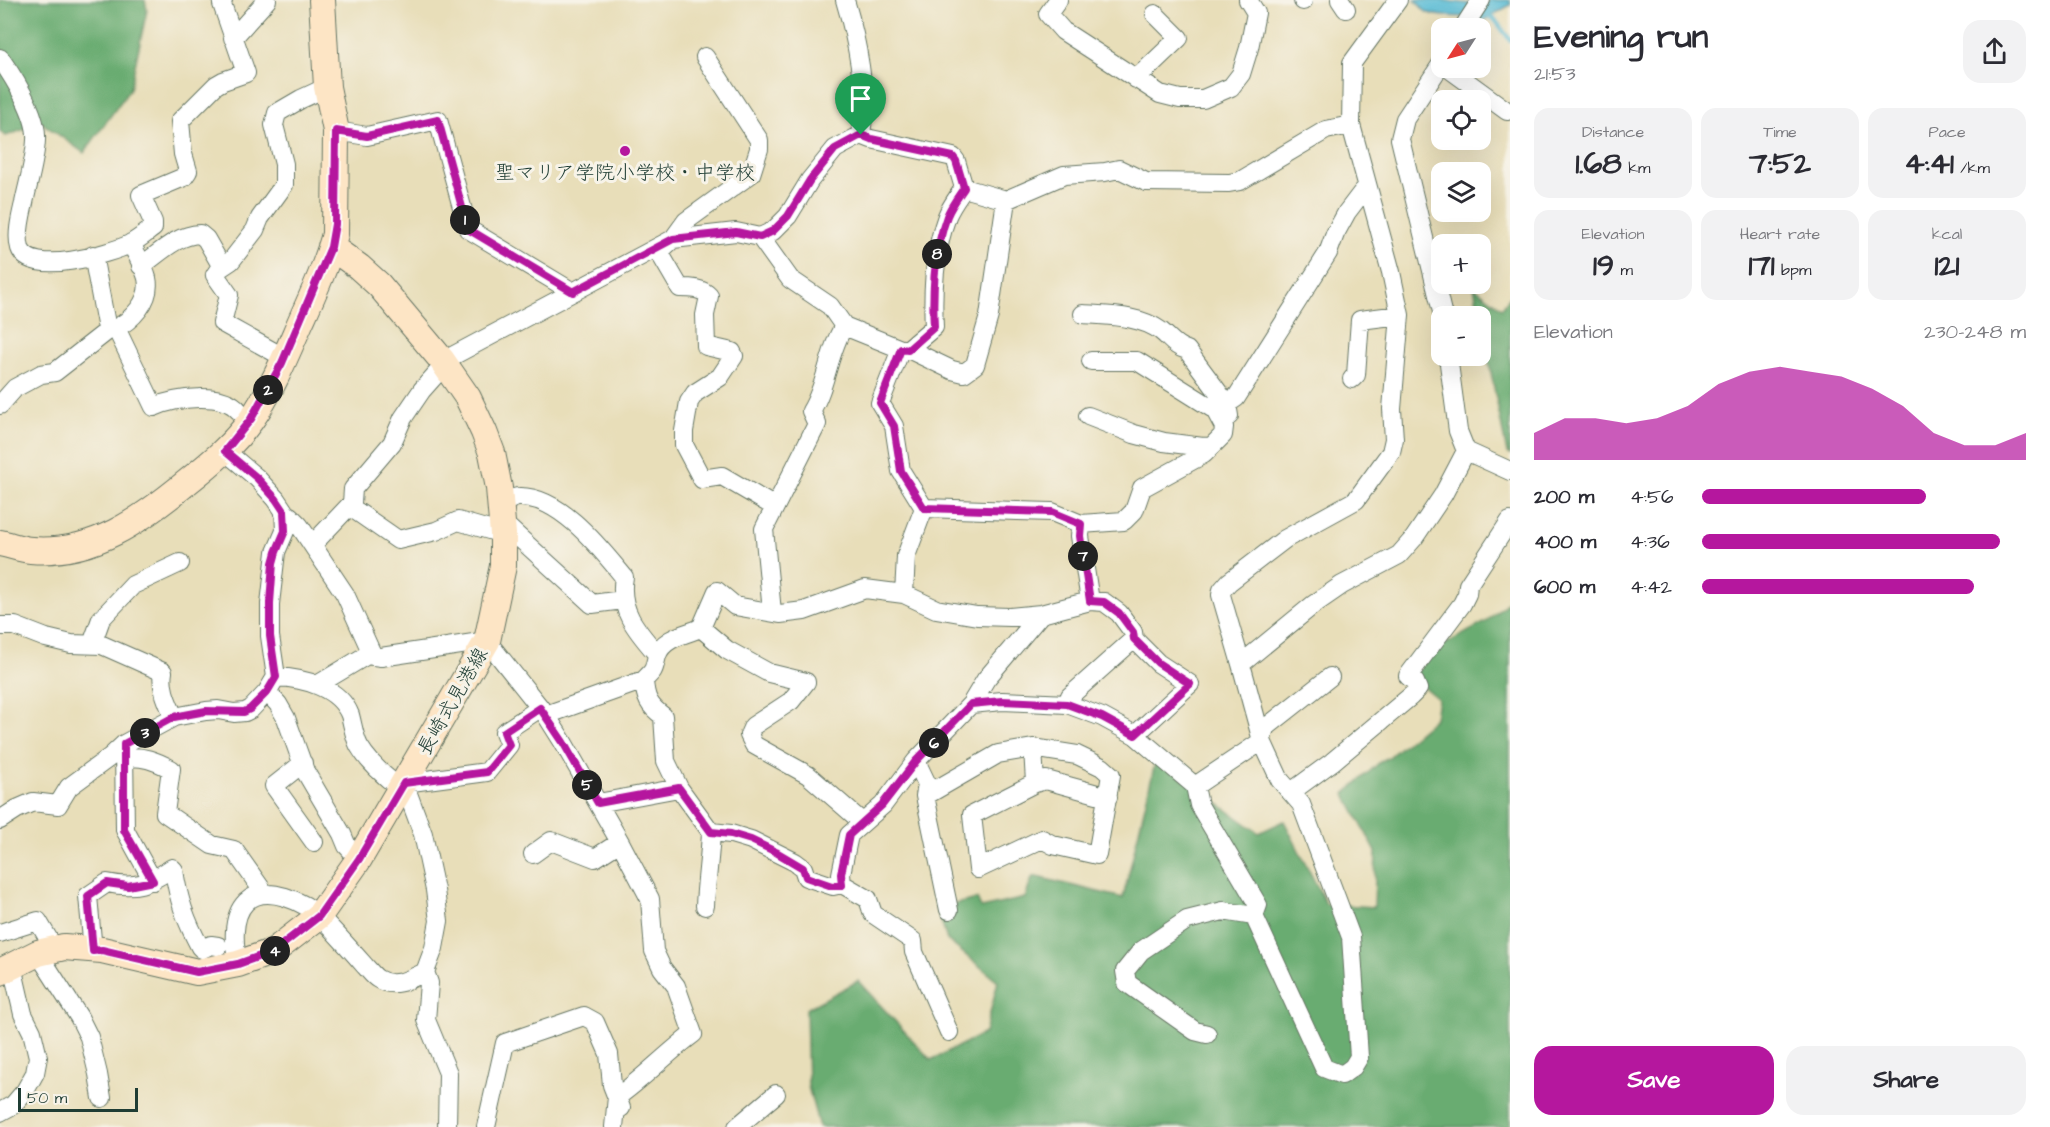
<!DOCTYPE html>
<html lang="en">
<head>
<meta charset="utf-8">
<style>
  body { margin:0; font-family:"Architects Daughter","Klee One",sans-serif; background:#f2f2f3; color:#2b2b33; height:100vh; display:flex; flex-direction:column; font-size:22px; white-space:nowrap }
  * { box-sizing:border-box; margin:0 }
  p { font-size:20px; color:#7c7c81 }
  .icon { flex:none; width:33px; height:33px; fill:none; stroke:currentColor; stroke-width:2; stroke-linecap:round; stroke-linejoin:round }
  .map { position:relative; flex:1; overflow:hidden }
  .details { display:flex; flex-direction:column; background:#fff; width:540px }
  .details>* { flex:none }
  .needle { width:39px; rotate:234deg }
  .fabs { position:absolute; left:1431px; top:18px; display:grid; gap:12px }
  .fabs a { display:grid; place-items:center; width:60px; height:60px; border-radius:12px; background:#fff; box-shadow:0 6px 24px #0002; font-size:30px }
  .scale { position:absolute; left:18px; bottom:15px; width:120px; box-sizing:border-box; padding-left:6px; border:3px solid #1f3d34; border-top:0; font-size:16px; line-height:21px; white-space:nowrap; color:#1f3d34; -webkit-text-stroke:4px #f7f3e8; paint-order:stroke }
  .pin { position:absolute; display:grid; place-items:center; width:51px; height:51px; color:#fff; margin:-62px -26px; border-radius:50% 50% 50% 0; rotate:-45deg; box-shadow:0 0 6px #0007 }
  .pin .icon { rotate:45deg }
  .km { position:absolute; width:30px; height:30px; margin:-15px; border-radius:50%; background:#222; color:#fff; font-size:16px; line-height:30px; text-align:center }
  .round { display:grid; place-items:center; flex:none; width:63px; height:63px; border-radius:18px; background:#f2f2f3 }
  .headline { display:flex; align-items:center; justify-content:space-between; height:102px; padding:0 24px }
  h1 { font-size:33px; font-weight:800; line-height:45px }
  .figures { display:grid; grid-template-columns:repeat(3,1fr); gap:9px; height:102px; padding:6px 24px }
  .figures div { display:grid; align-content:center; border-radius:15px; background:#f2f2f3; text-align:center }
  .figures b { font-size:30px; font-weight:800 }
  .figures small { font-size:16px; font-weight:400 }
  .figures p { font-size:16px }
  .chart { height:168px; padding:12px 24px }
  .chart p { display:flex; justify-content:space-between }
  .chart svg { width:100%; height:108px; margin-top:6px; fill:#b5179e; opacity:.7 }
  .cta { display:flex; gap:12px; margin-top:auto; padding:12px 24px }
  .cta a { flex:1; height:69px; border-radius:18px; background:#b5179e; color:#fff; font-size:24px; font-weight:800; line-height:69px; text-align:center }
  .cta a+a { background:#f2f2f3; color:#2b2b33 }
  ul { padding:0 24px; list-style:none; font-size:20px }
  li { display:grid; grid-template-columns:96px 72px 1fr; align-items:center; height:45px }
  li i { height:15px; border-radius:8px; background:#b5179e }
  main { display:flex; flex:1; min-height:0 }
  .map>svg:first-child { display:block }
  .forest { fill:#69ac71; stroke:#447452; stroke-width:1.5 }
  .water { fill:#57bbd5; stroke:#3b7c84; stroke-width:1.5 }
  .lines { fill:none; stroke-linecap:round; stroke-linejoin:round }
  .stream { stroke:#57bbd5; stroke-width:4.5 }
  .street-casing { stroke:#657563; stroke-width:20 }
  .secondary-casing { stroke:#657563; stroke-width:28 }
  .street { stroke:#fff; stroke-width:18 }
  .secondary { stroke:#fde5c5; stroke-width:26 }
  .route-casing { stroke:#fff; stroke-width:12 }
  .route { stroke:#b5179e; stroke-width:8 }
  .poi-dot { fill:#b5179e; stroke:#f7f3e8; stroke-width:2 }
  .labels { text-anchor:middle; stroke-width:6; stroke-linejoin:round; paint-order:stroke }
  .poi-label { font-size:20px; fill:#1f3d34; stroke:#f7f3e8 }
  .street-label { font-size:20px; fill:#1f3d34; stroke:#f7f3e8 }
</style>
</head>
<body>
<main>
<div class="map">
<svg width="1510" height="1127" viewBox="0 0 1510 1127">
  <rect width="100%" height="100%" fill="#f7f3e8"/>
  <filter id="ink" filterUnits="userSpaceOnUse"><feTurbulence type="fractalNoise" baseFrequency=".0167" numOctaves="2"/><feDisplacementMap in="SourceGraphic" scale="12" xChannelSelector="R" yChannelSelector="G"/><feConvolveMatrix kernelMatrix="1 2 1 2 8 2 1 2 1" color-interpolation-filters="sRGB"/></filter>
  <filter id="wash" filterUnits="userSpaceOnUse"><feTurbulence type="fractalNoise" baseFrequency=".008" numOctaves="4" result="noise"/><feDisplacementMap in="SourceGraphic" scale="24" xChannelSelector="R" yChannelSelector="G"/><feGaussianBlur stdDeviation="1.35" result="paint"/><feColorMatrix in="noise" values="0 0 0 0 0 0 0 0 0 0 0 0 0 0 0 0 0 1.4 0 .05"/><feComposite in="paint" operator="in"/></filter>
  <g filter="url(#wash)">
    <rect width="100%" height="100%" fill="#e8deb9"/>
    <!-- forest -->
    <path class="forest" d="M 0,0 L 145,0 L 147,10 L 130,89 L 84,153 L 42,123 L 6,136 L 0,132 Z
      M 1474,287 L 1502,308 L 1510,296 L 1510,455 L 1507,453 Z
      M 1510,600 L 1510,1127 L 819,1127 L 808,1086 L 806,1009 L 858,981 L 931,1060 L 985,1033 L 998,981 L 947,940 L 937,908 L 977,899 L 981,908 L 1025,898 L 1033,876 L 1123,898 L 1156,759 L 1259,833 L 1284,821 L 1326,904 L 1374,907 L 1376,852 L 1345,794 L 1381,761 L 1389,757 L 1435,718 L 1438,699 L 1413,678 L 1432,651 L 1486,622 Z"/>
    <!-- water -->
    <path class="water" d="M 1415,0 L 1440,0 L 1471,4 L 1486,3 L 1490,0 L 1510,0 L 1510,5 L 1483,21 C 1466,12 1442,21 1425,11 C 1422,8 1418,3 1415,0 Z"/>
    <g class="lines">
      <!-- stream -->
      <path class="stream" d="M 1485,14 L 1495,20 L 1510,40"/>
    </g>
  </g>
  <g filter="url(#ink)">
    <g class="lines">
      <!-- street casing -->
      <g class="street-casing">
        <path id="street" d="M 1058,0 L 1048,14 L 1063,31 L 1160,94 L 1180,99 L 1203,99 L 1231,87 L 1241,74 L 1249,48 L 1256,13 L 1248,0
          M 1303,0 L 1303,1
          M 1340,0 L 1346,9
          M 1463,28 L 1481,0
          M 233,38 L 267,0
          M 705,57 L 759,140 L 759,149 L 751,174 L 686,221 L 673,239 L 659,252 L 680,288 C 691,288 702,288 709,296 L 705,315 L 706,346 L 732,352 L 734,356 L 720,377 L 695,393 L 689,402 L 684,431 L 684,445 L 702,479 L 722,476 L 775,507
          M 0,58 C 14,78 38,116 36,140 C 35,161 28,183 24,203 C 21,216 16,235 20,248 C 30,278 111,253 130,244 C 138,240 146,233 153,228 L 153,222 L 141,195 L 184,177 L 188,171 L 183,154 L 180,121 L 216,85 L 223,81 L 246,73 L 222,4 L 223,0
          M 1442,63 L 1405,119 L 1400,139 L 1443,316
          M 1448,68 L 1507,111
          M 1136,79 L 1179,38 L 1155,14
          M 336,131 L 367,136 L 438,120 L 468,229 L 573,292
          M 861,135 L 871,139 L 953,157 L 956,161 L 964,188 C 958,197 951,206 947,216 C 934,252 932,290 934,327 L 908,349
          M 964,188 L 1006,200
          M 760,237 L 790,279 L 830,306 L 844,326 L 901,349 L 908,349 L 952,370 L 964,373 L 975,365 L 989,316 L 1006,200 L 1064,175 L 1105,172 L 1119,169 L 1146,182 L 1229,183 L 1240,181 L 1326,130 L 1351,125
          M 93,255 L 106,324 L 113,330 C 131,321 152,301 147,278 C 144,267 136,254 131,243
          M 141,266 C 160,253 176,235 200,234 L 206,239 L 222,267
          M 1083,314 C 1109,316 1139,315 1161,331 C 1170,338 1175,347 1187,350 L 1227,404 L 1229,416
          M 116,328 L 154,407 C 175,398 223,391 239,411
          M 901,349 L 880,403 L 894,426 L 901,471 L 924,508 L 1052,512 L 1081,524 L 1124,521 L 1134,511 L 1142,488 L 1204,454 L 1212,446
          M 274,352 L 222,323 L 229,295 L 215,275 L 219,269 L 231,261 L 255,230 L 260,218 L 284,185 L 284,164 L 274,125 L 277,113 L 301,99 L 327,87
          M 443,361 L 673,239 L 736,232 L 760,237 L 773,231 L 788,216 L 810,180 L 835,149 L 861,135 C 868,94 857,40 845,0
          M 1352,379 L 1356,375 L 1360,320 L 1400,315
          M 1227,404 L 1236,398 L 1328,253 L 1335,234 L 1347,212 L 1363,191 L 1368,190
          M 0,405 L 15,388 L 41,374 L 55,372 L 110,329
          M 1088,416 L 1134,434 L 1164,442 L 1203,447 L 1212,446 L 1223,435 L 1224,427 L 1215,410 L 1137,361 L 1091,361
          M 1466,451 L 1510,471
          M 502,504 C 507,502 513,497 519,497 C 560,496 600,548 624,577 C 618,610 637,631 657,654
          M 349,506 L 398,540 L 436,531 L 458,521 L 503,534
          M 284,514 L 290,516 L 299,525 L 345,594 L 373,656
          M 502,522 L 592,604 L 623,600
          M 1081,524 L 1080,536 L 1090,601
          M 313,544 L 352,503 L 353,489 L 392,443 L 403,418 L 422,390 L 438,372 L 447,367
          M 904,594 L 906,556 L 924,508
          M 772,612 L 764,529 L 817,424 L 811,411 C 827,385 828,352 844,326
          M 0,626 L 15,626 L 46,638 L 71,644 L 102,645 L 163,672 C 160,688 168,703 174,717
          M 701,628 L 727,650 L 769,673 L 806,682 L 791,701 L 753,726 L 749,735 L 754,745 L 808,775 L 862,822
          M 92,644 L 101,619 L 133,585 L 180,563
          M 1241,664 L 1221,595 L 1222,590 L 1229,582 L 1285,539 L 1356,500 L 1391,452 L 1394,439 L 1392,409 L 1400,315 L 1391,272 L 1351,125 L 1352,63 L 1398,0
          M 276,677 C 303,678 339,687 350,715 C 353,726 354,736 359,746 C 369,763 385,777 401,789
          M 644,680 C 645,698 649,706 663,716 L 666,761 L 679,788 L 711,832 L 731,834 L 751,840 L 795,862 L 803,868 L 806,877 L 833,886 L 842,884
          M 317,685 L 367,655 L 381,657 L 487,641 L 546,715 L 563,742 L 620,842 L 650,899 L 654,951 L 662,968 L 676,986 L 693,1034 C 666,1054 644,1078 617,1097 L 614,1127
          M 267,692 L 278,704 L 286,718 L 305,771 L 342,834 L 347,846 L 359,859
          M 971,704 L 1002,701 L 1067,704 L 1102,717 L 1135,735 L 1195,786 L 1262,741 L 1241,664 L 1313,605 L 1342,585 L 1399,555 L 1414,538 L 1443,495 L 1466,451 L 1458,431 L 1448,356
          M 1067,704 L 1070,696 L 1134,639
          M 546,715 L 644,680 C 656,668 653,671 657,656 C 662,638 686,634 701,628 L 717,591 L 735,606 L 780,614 L 804,611 L 865,589 L 904,594 L 936,609 L 977,616 L 1010,617 L 1041,614
          M 124,746 L 125,830 L 153,881
          M 1033,748 L 1035,783 L 1046,780 L 1108,797
          M 124,758 C 142,755 156,761 171,769 L 165,813 L 212,845 L 234,850 L 265,894
          M 916,761 L 927,784 L 925,796 L 949,910
          M 303,763 L 274,786 L 314,842
          M 1195,786 L 1199,805 L 1258,905 L 1254,916 L 1324,1068 L 1342,1075 L 1353,1067 L 1359,1057 L 1351,937 L 1301,804 L 1280,780 L 1262,741 L 1264,729 L 1330,677
          M 1291,792 L 1332,762 L 1411,696 L 1418,689 L 1415,682 L 1408,676 L 1462,604 L 1467,594 L 1468,585 L 1510,521
          M 925,796 L 998,754 L 1033,748 L 1077,755 L 1102,767 L 1111,775 L 1097,855 L 1053,845 L 1042,839 L 978,869 L 972,815 L 1035,783
          M 598,803 L 679,788
          M 0,820 L 17,809 L 33,802 L 58,805 L 69,787 L 110,757 L 124,744 L 174,717 L 206,711 L 218,710 L 234,713 L 245,712 L 251,709 L 267,692 L 276,677 L 270,636 L 270,604 L 276,552 L 285,531 L 284,511 L 276,499 L 257,478 L 225,451
          M 533,854 L 551,841 L 595,858 L 620,842
          M 705,906 C 706,881 710,857 711,832
          M 0,933 L 38,921 L 55,950
          M 93,951 L 88,896 L 107,883 C 135,889 149,884 172,868 L 174,870 C 178,899 186,921 200,947 L 202,949 L 211,945 L 218,946
          M 38,953 L 79,1017 L 89,1037 L 98,1074 L 102,1098
          M 238,964 C 234,946 231,917 246,902 C 266,883 305,902 321,918 C 336,933 351,950 365,966 C 369,970 373,976 378,979 C 394,989 410,979 425,972 L 434,948 L 439,921 L 435,890 L 423,834 L 404,783 L 487,772 L 509,745 L 504,732 L 540,708
          M 425,972 L 429,983 L 426,1020 L 448,1073 L 447,1127
          M 949,1032 L 914,952 L 913,941 L 873,914 L 868,899 L 842,884 L 841,874 L 849,835 L 883,805 L 916,761 L 971,704 L 986,679 L 1041,614 L 1090,601 L 1104,602 L 1119,613 L 1133,632 L 1134,639 L 1158,663 L 1190,684 L 1135,735
          M 1207,1034 L 1195,1031 L 1127,983 L 1125,971 L 1141,951 L 1187,920 L 1223,911 L 1254,916
          M 0,1112 L 13,1105 L 25,1091 L 35,1073 L 38,1057 L 32,1032 L 23,1014 L 12,966
          M 486,1127 L 505,1043 L 584,1016 L 595,1022 L 609,1054 L 612,1085 L 621,1108
          M 737,1127 L 776,1094"/>
      </g>
      <!-- secondary casing -->
      <g class="secondary-casing">
        <path id="secondary" d="M 0,543 C 10,545 21,549 31,550 C 93,555 141,520 186,483 C 210,464 233,445 251,420 C 271,392 286,355 300,323 C 313,294 327,264 335,234 L 336,131 L 327,87 L 322,0
          M 0,972 L 38,953 L 64,947 L 102,950 L 197,972 L 238,964 L 274,951 L 319,916 L 359,859 L 487,641 L 503,566 L 503,534 L 499,488 L 492,453 L 484,432 L 468,398 L 441,359 L 379,285 L 359,267 L 331,247"/>
      </g>
      <!-- street -->
      <use href="#street" class="street"/>
      <!-- secondary -->
      <use href="#secondary" class="secondary"/>
    </g>
  </g>
  <g class="lines" filter="url(#ink)">
    <!-- route casing -->
    <g class="route-casing">
      <path id="route" d="M 438,120 L 468,229 L 573,292 L 673,239 L 736,232 L 760,237 L 773,231 L 788,216 L 810,180 L 835,149 L 861,135 L 871,139 L 953,157 L 956,161 L 964,188 C 958,197 951,206 947,216 C 934,252 932,290 934,327 L 908,350 L 901,349 L 880,403 L 894,426 L 901,471 L 924,508 L 1052,512 L 1081,524 L 1080,536 L 1090,601 L 1104,602 L 1119,613 L 1133,632 L 1134,639 L 1158,663 L 1190,684 L 1135,735 L 1102,717 L 1067,704 L 1002,701 L 971,704 L 916,761 L 882,805 L 849,835 L 841,874 L 842,885 L 832,886 L 806,877 L 803,868 L 776,852 L 751,840 L 731,834 L 711,832 L 679,788 L 598,803 L 563,742 L 540,708 L 504,732 L 509,745 L 487,772 L 404,783 L 359,859 L 319,916 L 274,951 L 238,964 L 197,972 L 102,950 L 93,951 L 88,896 L 107,883 L 128,886 L 153,881 L 124,830 L 124,744 L 174,717 L 206,711 L 244,712 L 250,709 L 267,692 L 276,677 L 270,636 L 270,603 L 273,563 L 276,552 L 285,531 L 284,511 L 276,499 L 257,478 L 225,451 L 251,419 L 282,363 L 331,247 L 335,224 L 336,131 L 367,136 Z"/>
    </g>
    <!-- route -->
    <use href="#route" class="route"/>
  </g>
  <!-- markers -->
  <circle class="poi-dot" cx="625" cy="151" r="6"/>
  <g class="labels">
    <!-- poi labels -->
    <g class="poi-label">
      <text x="625" y="179">聖マリア学院小学校・中学校</text>
    </g>
    <!-- street labels -->
    <g class="street-label">
      <text transform="translate(452 701) rotate(-60)" y="7">長崎式見港線</text>
    </g>
  </g>
</svg>
<div class="fabs">
<a><svg class="needle" viewBox="-14 -14 28 28"><path d="M0-13l5 13h-10z" fill="#e53935"/><path d="M0 13l5-13h-10z" fill="#7c7c81"/></svg></a>
<a><svg class="icon" aria-label="locate" viewBox="0 0 24 24"><circle cx="12" cy="12" r="6"/><path d="M12 2v4M12 18v4M2 12h4M18 12h4"/></svg></a>
<a><svg class="icon" aria-label="layers" viewBox="0 0 24 24"><path d="M12 4l9 5-9 5-9-5zM3 14l9 5 9-5"/></svg></a>
<a>+</a>
<a>−</a>
</div>
<div class="scale">50 m</div>
<div class="pin" style="left:861px;top:135px;background:#1e9e55"><svg class="icon" aria-label="arrive" viewBox="0 0 24 24"><path d="M6 21V4h12l-3 4 3 4H6"/></svg></div>
<b class="km" style="left:465px;top:220px">1</b>
<b class="km" style="left:268px;top:390px">2</b>
<b class="km" style="left:145px;top:733px">3</b>
<b class="km" style="left:275px;top:951px">4</b>
<b class="km" style="left:587px;top:785px">5</b>
<b class="km" style="left:934px;top:743px">6</b>
<b class="km" style="left:1083px;top:556px">7</b>
<b class="km" style="left:937px;top:254px">8</b>
</div>
<section class="details">
<div class="headline"><div><h1>Evening run</h1><p>21:53</p></div><a class="round"><svg class="icon" aria-label="share" viewBox="0 0 24 24"><path d="M12 15V3M7 8l5-5 5 5M5 13v7h14v-7"/></svg></a></div>
<div class="figures">
<div><p>Distance</p><b>1.68<small> km</small></b></div>
<div><p>Time</p><b>7:52</b></div>
<div><p>Pace</p><b>4:41<small> /km</small></b></div>
</div>
<div class="figures">
<div><p>Elevation</p><b>19<small> m</small></b></div>
<div><p>Heart rate</p><b>171<small> bpm</small></b></div>
<div><p>kcal</p><b>121</b></div>
</div>
<div class="chart"><p><span>Elevation</span>230–248 m</p>
<svg viewBox="0 0 160 44" preserveAspectRatio="none"><path d="M0 44V33L10 27L20 27L30 29L40 27L50 22L60 13L70 8L80 6L90 8L100 10L110 15L120 22L130 33L140 38L150 38L160 33V44z"/></svg>
</div>
<ul>
<li><b>200 m</b>4:56<i style="width:69%"></i></li>
<li><b>400 m</b>4:36<i style="width:92%"></i></li>
<li><b>600 m</b>4:42<i style="width:84%"></i></li>
</ul>
<div class="cta"><a>Save</a><a>Share</a></div>
</section>
</main>
</body>
</html>
